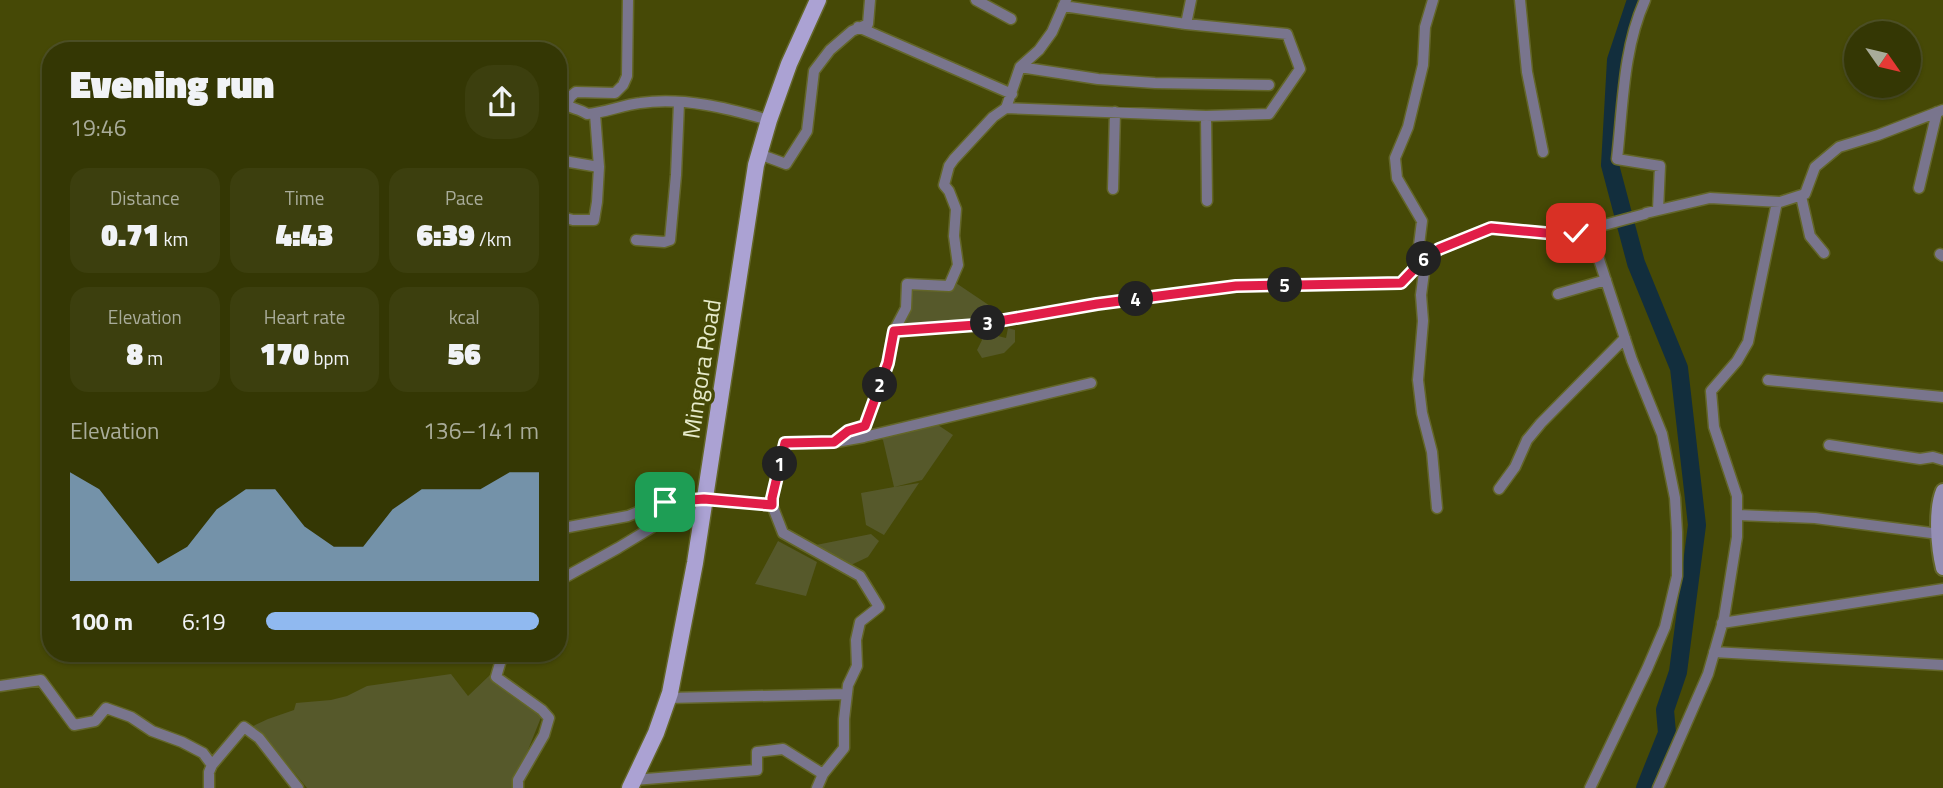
<!DOCTYPE html>
<html lang="en">
<head>
<meta charset="utf-8">
<style>
  body { margin:0; font-family:"Titillium Web",sans-serif; background:#3c3f0e; color:#f1f3f6; height:100vh; display:flex; flex-direction:column; font-size:26px; white-space:nowrap }
  * { box-sizing:border-box; margin:0 }
  p { font-size:23px; color:#a9ac9a }
  .icon { flex:none; width:38px; height:38px; fill:none; stroke:currentColor; stroke-width:2; stroke-linecap:round; stroke-linejoin:round }
  .map { position:relative; flex:1; overflow:hidden }
  .details { position:absolute; left:42px; top:42px; width:525px; height:620px; display:flex; flex-direction:column; background:#343704; border-radius:28px; box-shadow:0 2px 5px #0004,0 0 0 2px #4e5126 }
  .details>* { flex:none }
  .needle { width:46px; rotate:124deg }
  .controls { position:absolute; left:1844px; top:21px; display:grid; gap:14px }
  .controls a { display:grid; place-items:center; width:77px; height:77px; border-radius:50%; background:#343704; box-shadow:0 2px 5px #0004,0 0 0 2px #4e5126; font-size:35px }
  .pin { position:absolute; display:grid; place-items:center; width:60px; height:60px; color:#fff; margin:-30px; border-radius:14px; box-shadow:0 4px 10px #0006 }
  .km { position:absolute; width:35px; height:35px; margin:-18px; border-radius:50%; background:#222; color:#fff; font-size:19px; line-height:35px; text-align:center }
  .round { display:grid; place-items:center; flex:none; width:74px; height:74px; border-radius:28px; background:#3c3f0e }
  .headline { display:flex; align-items:center; justify-content:space-between; height:119px; padding:0 28px }
  h1 { font-size:38px; font-weight:800; line-height:52px }
  .figures { display:grid; grid-template-columns:repeat(3,1fr); gap:10px; height:119px; padding:7px 28px }
  .figures div { display:grid; align-content:center; border-radius:18px; background:#3c3f0e; text-align:center }
  .figures b { font-size:30px; font-weight:800 }
  .figures small { font-size:19px; font-weight:400 }
  .figures p { font-size:19px }
  .chart { height:196px; padding:14px 28px }
  .chart p { display:flex; justify-content:space-between }
  .chart svg { width:100%; height:126px; margin-top:7px; fill:#90b9f0; opacity:.7 }
  ul { padding:0 28px; list-style:none; font-size:23px }
  li { display:grid; grid-template-columns:112px 84px 1fr; align-items:center; height:52px }
  li i { height:18px; border-radius:9px; background:#90b9f0 }
  .map>svg:first-child { display:block }
  .green { fill:#56592b }
  .lines { fill:none; stroke-linecap:round; stroke-linejoin:round }
  .river { stroke:#122e3d; stroke-width:18 }
  .street-casing { stroke:#636629; stroke-width:13 }
  .secondary-casing { stroke:#636629; stroke-width:18 }
  .primary-casing { stroke:#636629; stroke-width:19 }
  .street { stroke:#79758d; stroke-width:10 }
  .secondary { stroke:#958fb5; stroke-width:14 }
  .primary { stroke:#aba2d3; stroke-width:16 }
  .route-casing { stroke:#fff; stroke-width:14 }
  .route { stroke:#e11d48; stroke-width:9 }
  .labels { text-anchor:middle; stroke-width:7; stroke-linejoin:round; paint-order:stroke }
  .street-label { font-size:24px; fill:#e6eaca; stroke:#464906 }
</style>
</head>
<body>
<div class="map">
<svg width="1943" height="788" viewBox="0 0 1943 788">
  <rect width="100%" height="100%" fill="#464906"/>
  <!-- green -->
  <path class="green" d="M 956,283 L 1005,316 L 977,322 L 899,329 L 910,290 L 952,290 Z
    M 994,328 L 998,336 L 1006,338 L 1008,328 L 1015,330 L 1015,342 L 1004,353 L 982,358 L 977,350 L 982,340 L 977,329 Z
    M 935,423 L 953,435 L 922,480 L 894,487 L 919,483 L 884,535 L 866,525 L 861,493 L 894,487 L 883,440 L 879,437 Z
    M 871,534 L 879,541 L 868,557 L 851,565 L 816,545 Z
    M 778,541 L 817,562 L 806,596 L 755,584 Z
    M 451,674 L 468,696 L 490,675 L 542,715 L 514,785 L 515,788 L 307,788 L 283,759 L 251,727 L 268,719 L 294,710 L 296,703 L 331,700 L 347,696 L 367,686 Z"/>
  <g class="lines">
    <!-- river -->
    <path class="river" d="M 1636,0 L 1616,60 L 1610,165 L 1636,263 L 1679,368 L 1697,525 L 1678,672 L 1665,710 L 1667,733 L 1645,788"/>
    <!-- street casing -->
    <g class="street-casing">
      <path id="street" d="M 628,0 L 627,76 L 623,85 L 615,93 L 576,92 L 571,96 L 566,105 C 573,109 580,109 587,114 C 605,113 622,105 640,103 C 684,97 727,108 769,120
        M 976,0 L 1011,19
        M 1433,0 L 1425,27 L 1423,65 L 1408,127 L 1395,158 L 1397,178 L 1422,221 L 1419,245 L 1426,257 L 1421,295 L 1423,321 L 1418,380 L 1422,413 L 1432,452 L 1437,508
        M 1520,0 L 1527,72 L 1543,152
        M 1645,0 C 1623,49 1623,106 1617,159 L 1660,166 L 1658,210
        M 1186,24 L 1191,0
        M 858,27 L 1012,94
        M 1020,67 L 1098,79 L 1155,83 L 1269,85
        M 1006,108 L 1206,116 L 1269,114 L 1300,69 L 1287,34 L 1186,24 L 1063,6
        M 1206,116 L 1207,201
        M 759,154 L 786,164 L 807,131 L 814,71 L 830,50 L 852,31 L 868,24 L 870,0
        M 558,160 L 599,167 L 595,114
        M 1919,188 L 1937,112
        M 1113,189 L 1115,112
        M 1801,196 L 1810,236 L 1824,253
        M 1646,213 L 1710,198 L 1780,202 L 1805,194 L 1815,167 L 1839,147 L 1878,135 L 1943,110
        M 558,216 L 573,220 L 594,220 L 597,202 L 599,167
        M 1589,229 L 1632,360 L 1662,434 L 1675,498 L 1677,532 L 1677,576 L 1665,627 L 1647,669 L 1590,788
        M 636,240 L 664,242 L 670,240 L 676,175 L 679,103
        M 1940,254 L 1943,256
        M 1558,294 L 1606,280
        M 894,331 L 906,308 L 907,284 L 949,286 L 958,265 L 954,236 L 956,209 L 949,191 L 944,185 L 949,166 L 954,159 L 993,117 L 1006,108 L 1020,67 L 1039,50 L 1052,32 L 1066,0
        M 1768,380 L 1943,397
        M 836,442 L 864,437 L 1091,383
        M 1829,445 L 1920,459 L 1933,457 L 1943,460
        M 1499,489 L 1515,467 L 1527,440 L 1541,423 L 1625,338
        M 772,505 L 783,533 L 860,576 L 879,607 L 860,622 L 856,640 L 857,666 L 848,685 L 844,719 L 844,748 L 823,774 L 817,788
        M 1738,515 L 1815,518 L 1939,534
        M 558,529 L 628,516 L 662,502 L 704,499 L 772,505 L 772,498 L 785,443 L 834,442 L 848,431 L 865,426 L 888,363 L 894,331 L 976,325 L 1097,304 L 1236,286 L 1401,283 L 1426,257 L 1439,249 L 1491,228 L 1567,235 L 1645,214
        M 558,581 L 618,548 L 651,528 L 665,502
        M 1722,623 L 1943,589
        M 1714,652 L 1943,665
        M 503,653 L 496,677 L 542,710 L 549,718 L 544,735 L 518,780 L 518,788
        M 0,686 L 41,680 L 74,725 L 95,721 L 106,708 L 131,717 L 152,731 L 182,742 L 203,753 L 212,765 L 209,772 L 209,788
        M 668,698 L 847,694
        M 212,765 L 244,727 L 259,738 L 298,788
        M 634,780 L 757,770 L 757,752 L 783,749 L 823,774
        M 1658,788 L 1708,674 L 1724,618 L 1737,537 L 1737,496 L 1714,427 L 1711,391 L 1737,361 L 1748,342 L 1777,202"/>
    </g>
    <!-- secondary casing -->
    <g class="secondary-casing">
      <path id="secondary" d="M 1943,491 C 1935,510 1938,548 1943,568"/>
    </g>
    <!-- primary casing -->
    <g class="primary-casing">
      <path id="primary" d="M 630,788 L 656,733 L 670,693 L 695,563 L 756,165 L 769,120 L 789,64 L 818,0"/>
    </g>
    <!-- street -->
    <use href="#street" class="street"/>
    <!-- secondary -->
    <use href="#secondary" class="secondary"/>
    <!-- primary -->
    <use href="#primary" class="primary"/>
  </g>
  <g class="lines">
    <!-- route casing -->
    <g class="route-casing">
      <path id="route" d="M 665,502 L 704,499 L 772,505 L 772,498 L 785,443 L 834,442 L 848,431 L 865,426 L 888,363 L 894,331 L 976,325 L 1097,304 L 1236,286 L 1401,283 L 1426,257 L 1439,249 L 1491,228 L 1567,235 L 1576,233"/>
    </g>
    <!-- route -->
    <use href="#route" class="route"/>
  </g>
  <g class="labels">
    <!-- street labels -->
    <g class="street-label">
      <text transform="translate(702 369) rotate(-81)" y="8">Mingora Road</text>
    </g>
  </g>
</svg>
<div class="controls">
<a><svg class="needle" viewBox="-14 -14 28 28"><path d="M0-13l5 13h-10z" fill="#e53935"/><path d="M0 13l5-13h-10z" fill="#a9ac9a"/></svg></a>
</div>
<div class="pin" style="left:665px;top:502px;background:#1e9e55"><svg class="icon" aria-label="arrive" viewBox="0 0 24 24"><path d="M6 21V4h12l-3 4 3 4H6"/></svg></div>
<div class="pin" style="left:1576px;top:233px;background:#d93025"><svg class="icon" aria-label="check" viewBox="0 0 24 24"><path d="M5 12l5 5 9-10"/></svg></div>
<b class="km" style="left:780px;top:464px">1</b>
<b class="km" style="left:880px;top:385px">2</b>
<b class="km" style="left:988px;top:323px">3</b>
<b class="km" style="left:1136px;top:299px">4</b>
<b class="km" style="left:1285px;top:285px">5</b>
<b class="km" style="left:1424px;top:259px">6</b>
<section class="details">
<div class="headline"><div><h1>Evening run</h1><p>19:46</p></div><a class="round"><svg class="icon" aria-label="share" viewBox="0 0 24 24"><path d="M12 15V3M7 8l5-5 5 5M5 13v7h14v-7"/></svg></a></div>
<div class="figures">
<div><p>Distance</p><b>0.71<small> km</small></b></div>
<div><p>Time</p><b>4:43</b></div>
<div><p>Pace</p><b>6:39<small> /km</small></b></div>
</div>
<div class="figures">
<div><p>Elevation</p><b>8<small> m</small></b></div>
<div><p>Heart rate</p><b>170<small> bpm</small></b></div>
<div><p>kcal</p><b>56</b></div>
</div>
<div class="chart"><p><span>Elevation</span>136–141 m</p>
<svg viewBox="0 0 160 44" preserveAspectRatio="none"><path d="M0 44V6L10 12L20 25L30 38L40 32L50 19L60 12L70 12L80 25L90 32L100 32L110 19L120 12L130 12L140 12L150 6L160 6V44z"/></svg>
</div>
<ul>
<li><b>100 m</b>6:19<i style="width:100%"></i></li>
</ul>
</section>
</div>
</body>
</html>
